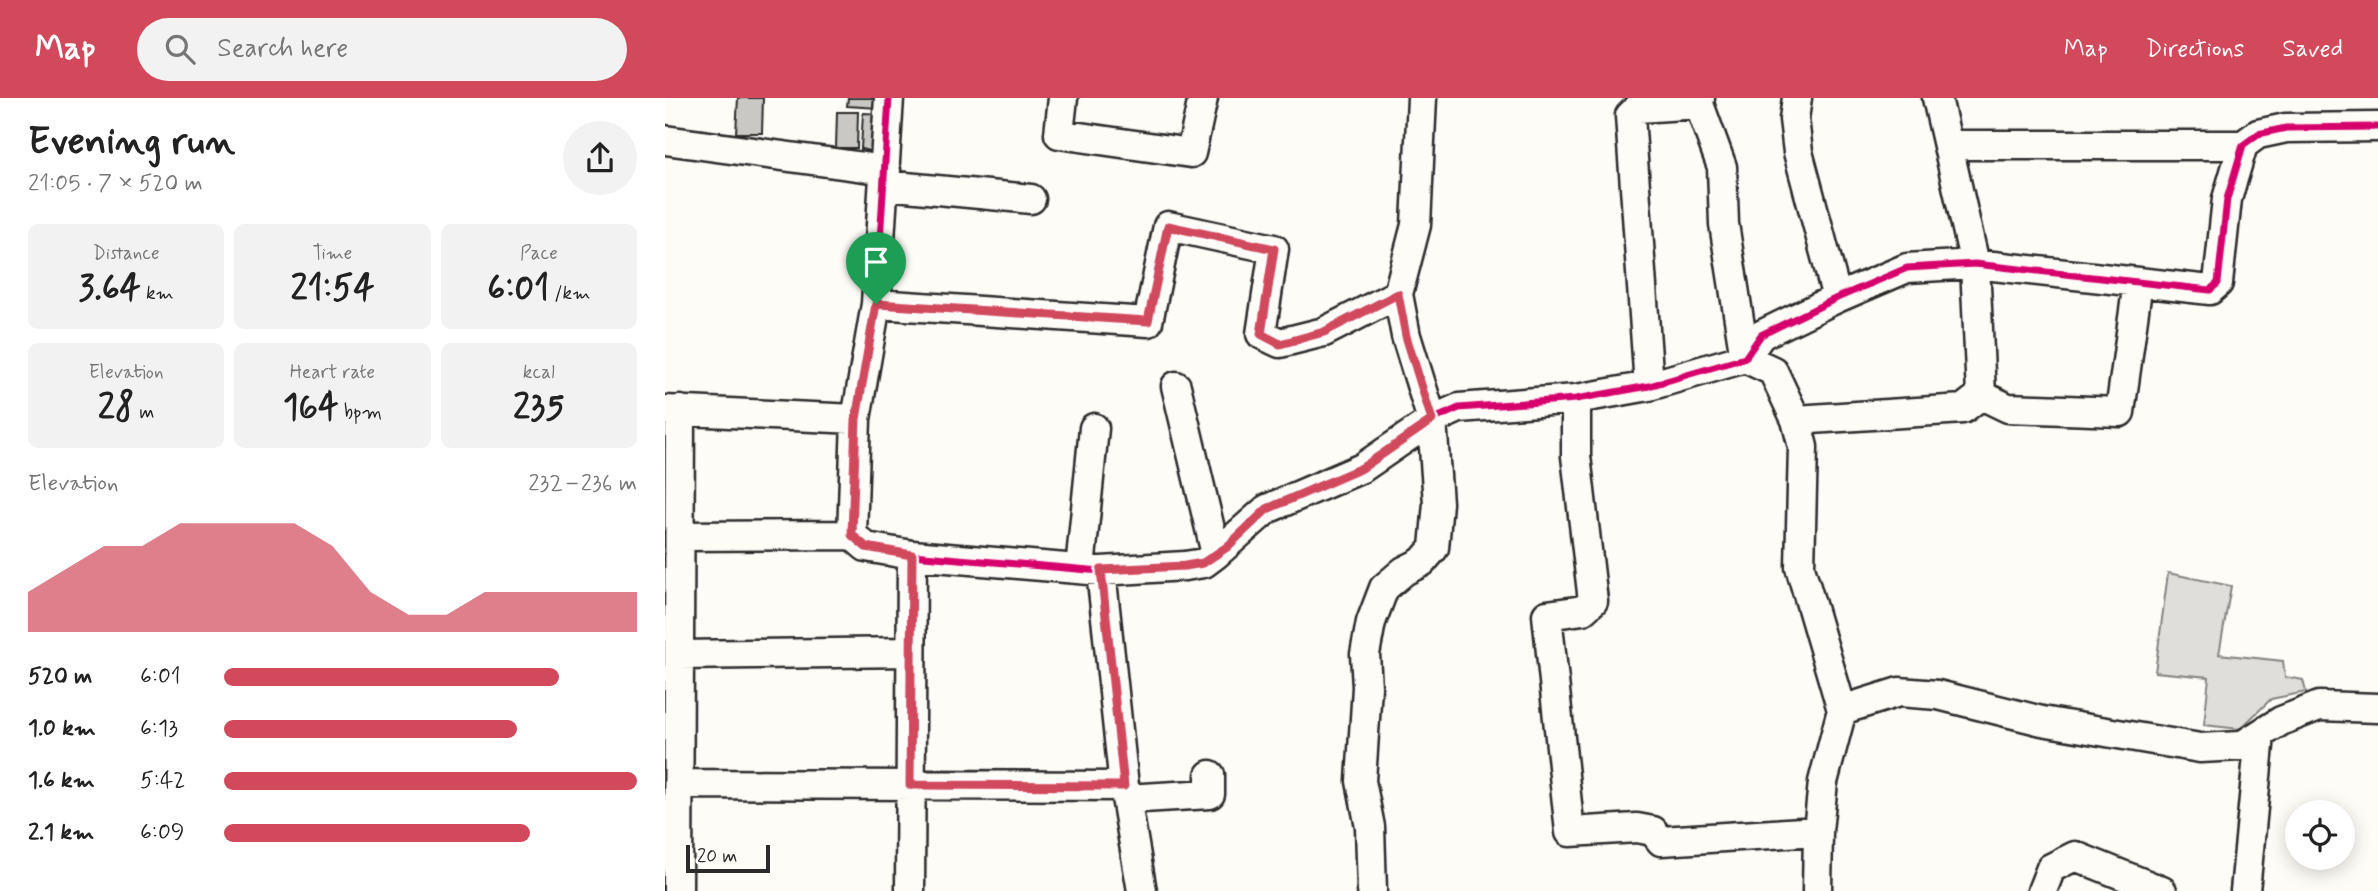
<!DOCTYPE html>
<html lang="en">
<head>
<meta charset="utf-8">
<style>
  body { margin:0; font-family:Mynerve,sans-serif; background:#f2f2f2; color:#222; height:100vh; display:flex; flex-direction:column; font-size:26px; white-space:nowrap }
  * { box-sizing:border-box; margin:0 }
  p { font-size:23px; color:#767676 }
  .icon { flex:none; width:38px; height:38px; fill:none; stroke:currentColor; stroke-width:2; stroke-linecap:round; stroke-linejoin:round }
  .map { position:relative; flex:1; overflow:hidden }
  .side { display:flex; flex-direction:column; background:#fff; width:665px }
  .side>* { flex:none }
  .fabs { position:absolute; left:1620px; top:702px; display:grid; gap:14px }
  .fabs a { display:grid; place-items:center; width:70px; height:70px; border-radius:50%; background:#fff; box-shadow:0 4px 18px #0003; font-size:35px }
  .scale { position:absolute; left:21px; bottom:18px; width:84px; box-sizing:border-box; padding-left:7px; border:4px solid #2b2b2b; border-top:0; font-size:19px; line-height:24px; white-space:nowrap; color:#2b2b2b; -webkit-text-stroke:5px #fdfcf7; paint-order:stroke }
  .pin { position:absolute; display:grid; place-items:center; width:60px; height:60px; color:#fff; margin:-72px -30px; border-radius:50% 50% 50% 0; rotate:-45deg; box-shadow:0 0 7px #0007 }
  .pin .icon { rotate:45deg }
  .round { display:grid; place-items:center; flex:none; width:74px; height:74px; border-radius:37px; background:#f2f2f2 }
  .head { display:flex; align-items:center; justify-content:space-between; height:119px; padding:0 28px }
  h1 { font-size:38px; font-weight:700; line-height:52px }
  .metrics { display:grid; grid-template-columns:repeat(3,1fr); gap:10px; height:119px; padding:7px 28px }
  .metrics div { display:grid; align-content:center; border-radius:10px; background:#f2f2f2; text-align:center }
  .metrics b { font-size:35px; font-weight:700 }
  .metrics small { font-size:19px; font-weight:400 }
  .metrics p { font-size:19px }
  .chart { height:196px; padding:14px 28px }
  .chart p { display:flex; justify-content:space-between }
  .chart svg { width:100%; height:126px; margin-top:7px; fill:#d1495b; opacity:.7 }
  ul { padding:0 28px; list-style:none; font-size:23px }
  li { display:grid; grid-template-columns:112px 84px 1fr; align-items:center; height:52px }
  li i { height:18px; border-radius:9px; background:#d1495b }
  header { display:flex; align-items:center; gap:42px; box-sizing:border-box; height:98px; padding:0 35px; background:#d1495b; color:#fff }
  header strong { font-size:33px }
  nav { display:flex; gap:38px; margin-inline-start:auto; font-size:24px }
  .search { width:490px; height:63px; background:#f2f2f2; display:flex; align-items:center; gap:18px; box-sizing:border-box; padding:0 24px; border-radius:38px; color:#767676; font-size:26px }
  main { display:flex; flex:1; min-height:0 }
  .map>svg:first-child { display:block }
  .green { fill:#dfdeda; stroke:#858482; stroke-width:2 }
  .building { fill:#c9c8c4; stroke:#2b2b2b; stroke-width:2 }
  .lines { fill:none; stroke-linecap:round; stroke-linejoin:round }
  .minor-casing { stroke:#2b2b2b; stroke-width:33 }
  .minor { stroke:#fdfcf7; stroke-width:28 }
  .cycleway-casing { stroke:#fdfcf7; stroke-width:11 }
  .cycleway { stroke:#d6006c; stroke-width:7 }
  .route-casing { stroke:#fff; stroke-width:14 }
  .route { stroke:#d1495b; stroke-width:9 }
</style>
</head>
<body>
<header>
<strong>Map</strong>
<div class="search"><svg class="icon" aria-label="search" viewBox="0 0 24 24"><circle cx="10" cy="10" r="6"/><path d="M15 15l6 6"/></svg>Search here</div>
<nav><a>Map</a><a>Directions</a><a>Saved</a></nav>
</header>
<main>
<section class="side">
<div class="head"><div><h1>Evening run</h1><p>21:05 · 7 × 520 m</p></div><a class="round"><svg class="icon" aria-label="share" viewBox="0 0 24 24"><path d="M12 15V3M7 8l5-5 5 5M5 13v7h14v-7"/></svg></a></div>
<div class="metrics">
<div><p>Distance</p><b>3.64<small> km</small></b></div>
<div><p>Time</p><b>21:54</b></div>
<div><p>Pace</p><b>6:01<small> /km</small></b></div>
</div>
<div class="metrics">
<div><p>Elevation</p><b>28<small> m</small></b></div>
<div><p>Heart rate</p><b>164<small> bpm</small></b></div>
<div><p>kcal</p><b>235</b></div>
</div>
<div class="chart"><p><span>Elevation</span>232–236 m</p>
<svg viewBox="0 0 160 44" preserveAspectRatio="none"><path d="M0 44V30L10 22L20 14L30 14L40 6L50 6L60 6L70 6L80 14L90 30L100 38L110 38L120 30L130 30L140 30L150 30L160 30V44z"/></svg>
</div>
<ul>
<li><b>520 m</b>6:01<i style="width:81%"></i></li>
<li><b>1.0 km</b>6:13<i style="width:71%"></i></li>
<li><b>1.6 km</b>5:42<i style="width:100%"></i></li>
<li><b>2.1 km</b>6:09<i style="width:74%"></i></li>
</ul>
</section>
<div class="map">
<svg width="1713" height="793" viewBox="0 0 1713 793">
  <rect width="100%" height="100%" fill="#fdfcf7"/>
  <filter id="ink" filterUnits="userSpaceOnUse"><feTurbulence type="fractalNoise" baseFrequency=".0143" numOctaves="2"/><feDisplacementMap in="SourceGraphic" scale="14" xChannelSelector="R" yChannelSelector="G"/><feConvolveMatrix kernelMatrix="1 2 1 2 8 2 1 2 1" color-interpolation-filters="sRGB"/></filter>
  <g filter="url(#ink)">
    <!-- green -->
    <path class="green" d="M 1503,475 L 1566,488 L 1554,556 L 1618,563 L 1620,579 L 1638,582 L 1641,594 L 1606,601 L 1575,631 L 1539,627 L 1544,579 L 1490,574 Z"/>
    <!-- building -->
    <path class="building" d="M 73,0 L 98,0 L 97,35 L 71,35 Z
      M 183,0 L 215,0 L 214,10 L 182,8 Z
      M 172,14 L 193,14 L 192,50 L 171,50 Z
      M 198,15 L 215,16 L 208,54 L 196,51 Z"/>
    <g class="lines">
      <!-- minor casing -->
      <g class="minor-casing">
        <path id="minor" d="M 224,0 L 211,206 L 191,321 L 187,437 L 201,449 L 247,457 L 436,473 L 520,468 L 539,465 L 551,456 L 602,411 L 697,370 L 767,322 L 794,310 L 911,301 L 984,288 L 1080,260 L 1096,237 L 1172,200 L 1242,170 L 1310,166 L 1545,192 L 1553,185 L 1562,101 L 1578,47 L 1593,36 L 1621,30 L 1713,29
          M 398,0 L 394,36 L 526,55 L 538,0
          M 1035,0 L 1034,6 L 1057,69 L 1059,126 L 1080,260
          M 1132,0 L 1129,21 L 1133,54 L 1172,200
          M 0,42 L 221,72
          M 1284,47 L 1578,47
          M 220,87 L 366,101
          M 211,206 L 483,224 L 503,128 L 609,151 L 596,236 L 615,245 L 659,234 L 733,196
          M 1080,260 L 1108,273 L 1131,322 L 1138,349 L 1135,469 L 1177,612 L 1158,684 L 1153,733 L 1152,793
          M 511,288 L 551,456
          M 984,288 L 965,18 L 973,10 L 1034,6
          M 1316,297 L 1343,310 L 1455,314 L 1473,184
          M 911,301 L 911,358 L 928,503 L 918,512 L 882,517 L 905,734 L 972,730 L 988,733 L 996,743 L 1153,733
          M 0,312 L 191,321
          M 1131,322 L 1298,311 L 1316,297 L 1310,166 L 1272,0
          M 15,438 L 187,437
          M 415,471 L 429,330
          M 436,473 L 459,688 L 477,793
          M 15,557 L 246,554
          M 1177,612 L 1234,594 L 1273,597 L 1377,623 L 1535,650 L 1576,648 L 1616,623 L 1654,608 L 1713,610
          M 15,686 L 459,688
          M 461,701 L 545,696 L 545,677
          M 13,793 L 15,312
          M 245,793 L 247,457
          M 707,793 L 705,729 L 696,683 L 702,589 L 700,556 L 706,524 L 719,490 L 739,473 L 757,464 L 769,450 L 773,405 L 767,322 L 741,238 L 733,196 L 751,127 L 757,0
          M 1377,793 L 1386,770 L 1410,758 L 1497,793
          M 1580,793 L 1595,637"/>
      </g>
      <!-- minor -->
      <use href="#minor" class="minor"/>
      <!-- cycleway casing -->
      <g class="cycleway-casing">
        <path id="cycleway" d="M 224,0 L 211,206 L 191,321 L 187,437 L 201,449 L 247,457 L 436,473 L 520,468 L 539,465 L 551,456 L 602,411 L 697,370 L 767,322 L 794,310 L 911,301 L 984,288 L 1080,260 L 1096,237 L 1172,200 L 1242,170 L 1310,166 L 1545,192 L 1553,185 L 1562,101 L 1578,47 L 1593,36 L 1621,30 L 1713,29"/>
      </g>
      <!-- cycleway -->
      <use href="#cycleway" class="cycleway"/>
    </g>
  </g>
  <g class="lines" filter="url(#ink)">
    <!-- route casing -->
    <g class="route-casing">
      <path id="route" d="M 503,128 L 609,151 L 596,236 L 615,246 L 659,234 L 733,196 L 741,238 L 767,322 L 697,370 L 602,411 L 562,449 L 538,465 L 520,468 L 436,472 L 459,688 L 245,687 L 247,457 L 201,449 L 187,437 L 191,321 L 211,206 L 483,223 Z"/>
    </g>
    <!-- route -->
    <use href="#route" class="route"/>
  </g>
</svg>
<div class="fabs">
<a><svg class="icon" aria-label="locate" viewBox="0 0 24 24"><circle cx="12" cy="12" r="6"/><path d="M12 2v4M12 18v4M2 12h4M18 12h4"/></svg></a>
</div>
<div class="scale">20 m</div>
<div class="pin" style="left:211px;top:206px;background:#1e9e55"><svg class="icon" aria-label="arrive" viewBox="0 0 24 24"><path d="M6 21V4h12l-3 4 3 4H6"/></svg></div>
</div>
</main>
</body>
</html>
